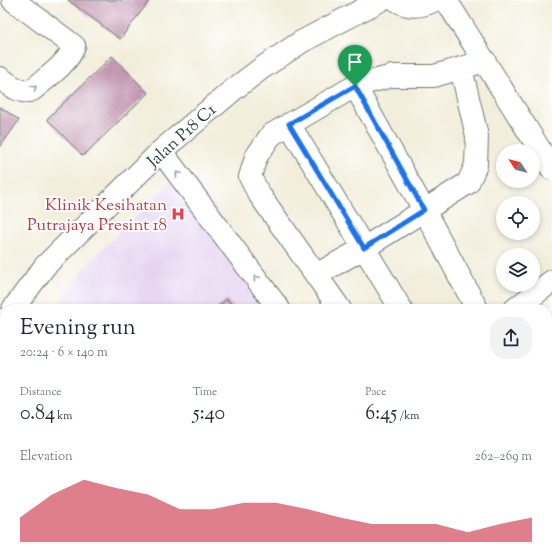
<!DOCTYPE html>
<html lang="en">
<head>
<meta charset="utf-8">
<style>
  body { margin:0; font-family:"Sorts Mill Goudy",serif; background:#f2f2f3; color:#1f2937; height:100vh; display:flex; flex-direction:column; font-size:15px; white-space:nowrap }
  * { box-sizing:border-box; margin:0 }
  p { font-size:13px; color:#747a83 }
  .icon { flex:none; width:22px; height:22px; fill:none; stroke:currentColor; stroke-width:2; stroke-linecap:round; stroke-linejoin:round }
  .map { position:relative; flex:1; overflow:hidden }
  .panel { position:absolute; left:0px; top:304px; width:552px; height:256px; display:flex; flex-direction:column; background:#fff; border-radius:16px 16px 0 0; box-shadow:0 2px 6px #0003 }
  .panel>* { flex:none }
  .needle { width:26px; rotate:306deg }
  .fabs { position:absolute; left:496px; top:144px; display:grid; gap:8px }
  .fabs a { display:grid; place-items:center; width:44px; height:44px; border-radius:50%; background:#fff; box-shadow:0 2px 6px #0003; font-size:20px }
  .pin { position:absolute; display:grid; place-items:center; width:34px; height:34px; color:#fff; margin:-41px -17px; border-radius:50% 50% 50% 0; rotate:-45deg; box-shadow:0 0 4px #0007 }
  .pin .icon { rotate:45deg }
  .round { display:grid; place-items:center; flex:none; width:42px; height:42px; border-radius:16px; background:#f2f2f3 }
  .head { display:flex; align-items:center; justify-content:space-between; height:68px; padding:0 20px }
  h1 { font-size:22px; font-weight:600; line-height:30px }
  .metrics { display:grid; grid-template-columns:repeat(3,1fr); gap:6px; height:68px; padding:4px 20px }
  .metrics div { display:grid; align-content:center }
  .metrics b { font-size:20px; font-weight:600 }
  .metrics small { font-size:11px; font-weight:400 }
  .metrics p { font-size:11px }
  .chart { height:112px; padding:8px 20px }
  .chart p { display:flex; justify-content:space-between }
  .chart svg { width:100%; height:72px; margin-top:4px; fill:#d1495b; opacity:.7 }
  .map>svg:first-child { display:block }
  .built { fill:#e5d3f1 }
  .building { fill:url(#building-back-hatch) }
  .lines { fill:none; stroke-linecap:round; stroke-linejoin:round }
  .minor-casing { stroke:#697b6f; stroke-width:24 }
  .minor { stroke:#fff; stroke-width:22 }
  .oneway { stroke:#8f9e9a }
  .route-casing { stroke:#fff; stroke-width:8 }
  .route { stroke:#1a73e8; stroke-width:5 }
  .labels { text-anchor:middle; stroke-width:4; stroke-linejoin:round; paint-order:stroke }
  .street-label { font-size:17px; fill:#1f3d34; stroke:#fff }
  .health-label { font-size:17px; fill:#be3a42; stroke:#fff; text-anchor:end }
</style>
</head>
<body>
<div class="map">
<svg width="552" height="560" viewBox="0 0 552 560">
  <defs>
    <pattern id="building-back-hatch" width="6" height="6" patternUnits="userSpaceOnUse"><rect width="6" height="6" fill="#c89cb8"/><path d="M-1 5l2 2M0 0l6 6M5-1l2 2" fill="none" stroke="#a28096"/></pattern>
  </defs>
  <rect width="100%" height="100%" fill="#fff"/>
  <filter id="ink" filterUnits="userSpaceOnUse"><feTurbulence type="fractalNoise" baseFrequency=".025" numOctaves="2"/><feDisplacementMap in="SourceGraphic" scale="8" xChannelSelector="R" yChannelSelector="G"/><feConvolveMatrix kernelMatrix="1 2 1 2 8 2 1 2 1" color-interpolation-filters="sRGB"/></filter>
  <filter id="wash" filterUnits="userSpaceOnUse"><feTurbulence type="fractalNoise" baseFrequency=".012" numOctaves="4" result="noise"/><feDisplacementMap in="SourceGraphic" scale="16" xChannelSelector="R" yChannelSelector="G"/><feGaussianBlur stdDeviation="0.9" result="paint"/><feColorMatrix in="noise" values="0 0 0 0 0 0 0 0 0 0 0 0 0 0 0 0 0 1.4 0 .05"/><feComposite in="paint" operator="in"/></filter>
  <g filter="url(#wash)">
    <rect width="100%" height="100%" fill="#f3eedc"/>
    <!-- built -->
    <path class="built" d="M 185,168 L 290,309 L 55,309 L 91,260 Z
      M 5,377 L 5,504 L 0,499 L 0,384 Z
      M 62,555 L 306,555 L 300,560 L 67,560 Z"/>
    <g id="blocks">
      <!-- building -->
      <path class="building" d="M 68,0 L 150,0 L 120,39 Z
        M 112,56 L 148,93 L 83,156 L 47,119 Z
        M 0,107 L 19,120 L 0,147 Z
        M 227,299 L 235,309 L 215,309 Z
        M 113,555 L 223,555 L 216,560 L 118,560 Z
        M 377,555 L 381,560 L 371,560 Z
        M 392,555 L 448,555 L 452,560 L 396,560 Z
        M 476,555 L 539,555 L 539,556 L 535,560 L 470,560 Z"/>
    </g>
  </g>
  <g filter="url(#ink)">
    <use href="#blocks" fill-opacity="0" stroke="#697b6f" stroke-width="1"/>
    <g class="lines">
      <!-- minor casing -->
      <g class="minor-casing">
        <path id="minor" d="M 396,0 C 410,9 422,7 435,0
          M 446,0 L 552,169
          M 0,78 C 9,84 20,95 32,90 C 45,79 69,63 74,46 L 13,0
          M 355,86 L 424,210 L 477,309
          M 289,124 L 401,309
          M 161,151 L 279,309
          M 316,275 L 364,248 L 468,183 L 476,165 L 477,136 L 461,68
          M 13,309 L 45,266 L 161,151 L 233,90 L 262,68 L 301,42 L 381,0
          M 340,309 L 259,194 L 250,177 L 256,157 L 271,135 L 355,86 L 392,76 L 434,76 L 485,61
          M 515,309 L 552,281
          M 0,326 L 5,319
          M 0,389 L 5,393
          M 5,453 L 4,456 L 5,458
          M 547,547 L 552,553
          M 104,555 L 109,560
          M 269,560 L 275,555
          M 346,560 L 352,555"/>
      </g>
      <!-- minor -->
      <use href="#minor" class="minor"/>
    </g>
    <!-- one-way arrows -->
    <defs><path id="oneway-chevron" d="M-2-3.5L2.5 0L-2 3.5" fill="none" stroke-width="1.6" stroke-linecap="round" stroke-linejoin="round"/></defs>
    <g class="oneway">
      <use href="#oneway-chevron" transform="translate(34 88) rotate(-34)"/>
      <use href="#oneway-chevron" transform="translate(178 174) rotate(-127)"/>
      <use href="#oneway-chevron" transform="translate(256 278) rotate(-127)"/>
    </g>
  </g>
  <g class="lines" filter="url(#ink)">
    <!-- route casing -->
    <g class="route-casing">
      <path id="route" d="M 355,86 L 424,210 L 364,248 L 289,124 Z"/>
    </g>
    <!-- route -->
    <use href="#route" class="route"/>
  </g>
  <!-- icons -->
  <defs>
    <g id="hospital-bare" transform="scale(1.08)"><path d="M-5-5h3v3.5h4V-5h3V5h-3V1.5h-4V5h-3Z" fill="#e0444e" stroke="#fff" stroke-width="2.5" paint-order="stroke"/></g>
  </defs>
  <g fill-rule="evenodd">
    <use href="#hospital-bare" x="178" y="214"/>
  </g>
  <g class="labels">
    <!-- street labels -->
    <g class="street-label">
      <text transform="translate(181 135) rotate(-42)" y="6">Jalan P18 C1</text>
    </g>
    <!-- health labels -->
    <g class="health-label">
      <text x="167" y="210">Klinik Kesihatan<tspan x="167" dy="20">Putrajaya Presint 18</tspan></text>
    </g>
  </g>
</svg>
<div class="fabs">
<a><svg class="needle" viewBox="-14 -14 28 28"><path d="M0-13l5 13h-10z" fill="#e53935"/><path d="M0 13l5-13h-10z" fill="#747a83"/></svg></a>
<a><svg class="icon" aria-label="locate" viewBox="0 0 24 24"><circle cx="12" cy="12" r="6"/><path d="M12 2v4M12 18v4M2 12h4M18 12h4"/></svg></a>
<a><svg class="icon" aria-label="layers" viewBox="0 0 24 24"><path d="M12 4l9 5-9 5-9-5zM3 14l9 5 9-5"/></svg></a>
</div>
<div class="pin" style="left:355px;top:86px;background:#1e9e55"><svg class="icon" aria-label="arrive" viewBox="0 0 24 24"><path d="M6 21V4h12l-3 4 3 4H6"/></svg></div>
<section class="panel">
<div class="head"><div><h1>Evening run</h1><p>20:24 · 6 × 140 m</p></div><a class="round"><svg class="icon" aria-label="share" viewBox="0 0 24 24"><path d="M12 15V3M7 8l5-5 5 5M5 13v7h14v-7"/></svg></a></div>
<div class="metrics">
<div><p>Distance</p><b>0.84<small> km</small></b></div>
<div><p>Time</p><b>5:40</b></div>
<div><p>Pace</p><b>6:45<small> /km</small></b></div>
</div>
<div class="chart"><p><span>Elevation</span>262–269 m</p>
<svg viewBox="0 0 160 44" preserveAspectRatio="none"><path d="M0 44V29L10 15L20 6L30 11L40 15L50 24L60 24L70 20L80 20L90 24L100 29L110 33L120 33L130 33L140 38L150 33L160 29V44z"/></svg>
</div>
</section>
</div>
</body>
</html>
